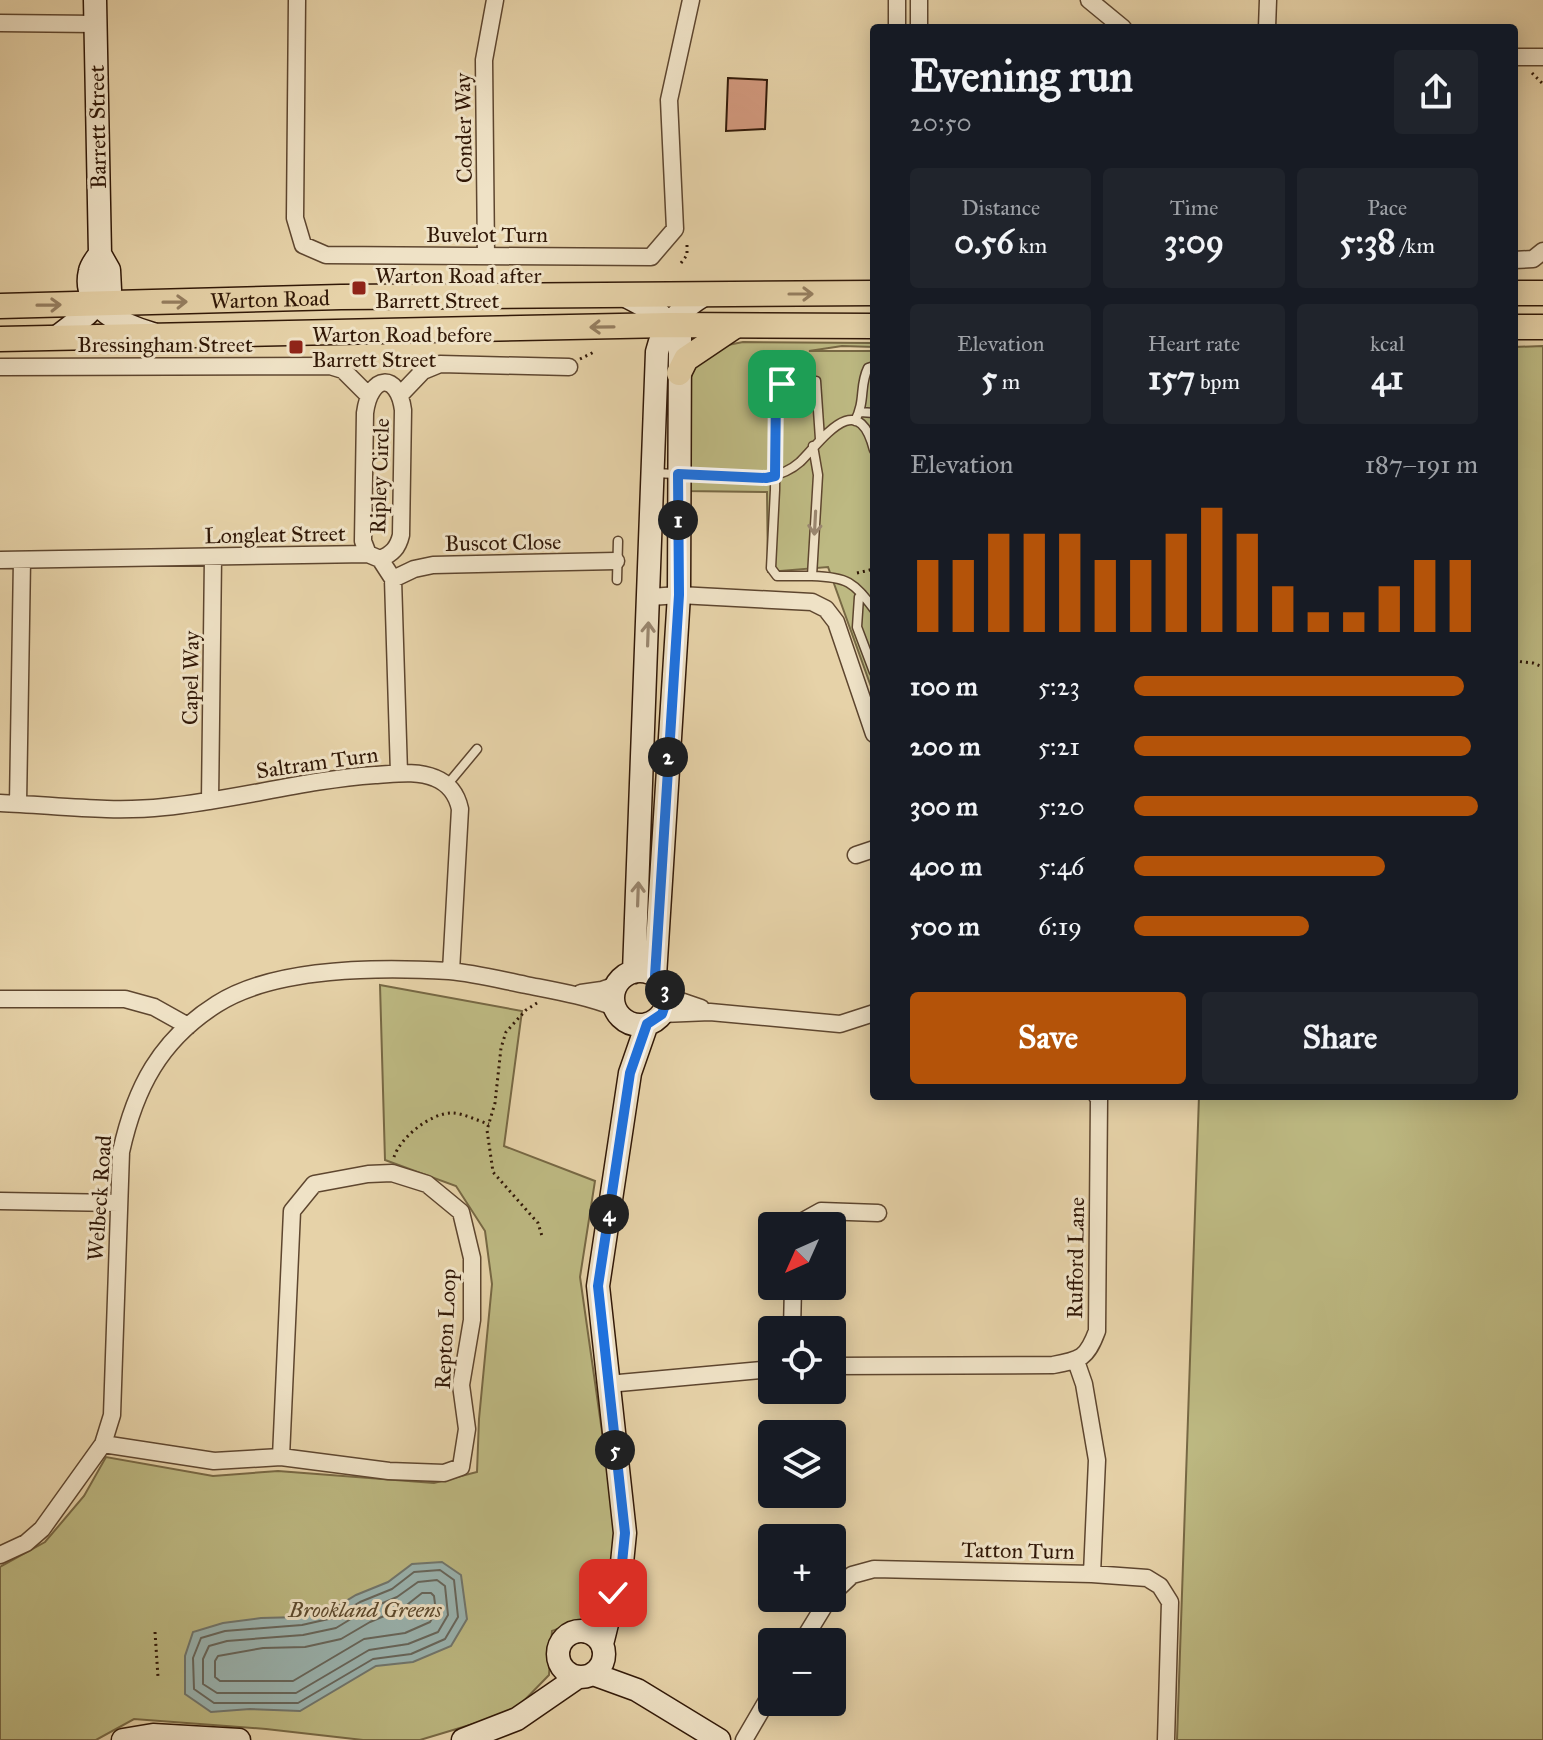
<!DOCTYPE html>
<html lang="en">
<head>
<meta charset="utf-8">
<style>
  body { margin:0; font-family:"IM FELL Great Primer",serif; background:#20242c; color:#f1f3f6; height:100vh; display:flex; flex-direction:column; font-size:30px; white-space:nowrap }
  * { box-sizing:border-box; margin:0 }
  p { font-size:26px; color:#9ea1a6 }
  .icon { flex:none; width:44px; height:44px; fill:none; stroke:currentColor; stroke-width:2; stroke-linecap:round; stroke-linejoin:round }
  .map { position:relative; flex:1; overflow:hidden }
  .panel { position:absolute; left:870px; top:24px; width:648px; height:1076px; display:flex; flex-direction:column; background:#171b24; border-radius:8px; box-shadow:0 4px 20px #0003 }
  .panel>* { flex:none }
  .needle { width:52px; rotate:225deg }
  .buttons { position:absolute; left:758px; top:1212px; display:grid; gap:16px }
  .buttons a { display:grid; place-items:center; width:88px; height:88px; border-radius:8px; background:#171b24; box-shadow:0 4px 20px #0003; font-size:40px }
  .pin { position:absolute; display:grid; place-items:center; width:68px; height:68px; color:#fff; margin:-34px; border-radius:16px; box-shadow:0 4px 12px #0006 }
  .km { position:absolute; width:40px; height:40px; margin:-20px; border-radius:50%; background:#222; color:#fff; font-size:22px; line-height:40px; text-align:center }
  .round { display:grid; place-items:center; flex:none; width:84px; height:84px; border-radius:8px; background:#20242c }
  .summary { display:flex; align-items:center; justify-content:space-between; height:136px; padding:0 40px }
  h1 { font-size:44px; font-weight:700; line-height:60px }
  .stats { display:grid; grid-template-columns:repeat(3,1fr); gap:12px; height:136px; padding:8px 40px }
  .stats div { display:grid; align-content:center; border-radius:8px; background:#20242c; text-align:center }
  .stats b { font-size:34px; font-weight:700 }
  .stats small { font-size:22px; font-weight:400 }
  .stats p { font-size:22px }
  .chart { height:224px; padding:16px 40px }
  .chart p { display:flex; justify-content:space-between }
  .chart svg { width:100%; height:144px; margin-top:8px; stroke:#b45309; stroke-width:6 }
  .button { display:flex; gap:16px; margin-top:auto; padding:16px 40px }
  .button a { flex:1; height:92px; border-radius:8px; background:#b45309; color:#fff; font-size:32px; font-weight:700; line-height:92px; text-align:center }
  .button a+a { background:#20242c; color:#f1f3f6 }
  ul { padding:0 40px; list-style:none; font-size:26px }
  li { display:grid; grid-template-columns:128px 96px 1fr; align-items:center; height:60px }
  li i { height:20px; border-radius:10px; background:#b45309 }
  .map>svg:first-child { display:block }
  .green { fill:#bdb982; stroke:#776844; stroke-width:2 }
  .water { fill:#9ab5b2; stroke:#70766e; stroke-width:2 }
  .lines { fill:none; stroke-linecap:round; stroke-linejoin:round }
  .shore { stroke:#66665c; stroke-width:2 }
  .building { fill:#d2987d; stroke:#311807; stroke-width:2 }
  .lane-casing { stroke:#5e462f; stroke-width:11 }
  .street-casing { stroke:#5e462f; stroke-width:19 }
  .secondary-casing { stroke:#311807; stroke-width:25 }
  .primary-casing { stroke:#311807; stroke-width:27 }
  .path { stroke:#311807; stroke-width:3; stroke-dasharray:2 4; stroke-linecap:butt }
  .lane { stroke:#efe2c6; stroke-width:8 }
  .street { stroke:#efe2c6; stroke-width:16 }
  .secondary { stroke:#efe2c6; stroke-width:22 }
  .primary { stroke:#e6d2a8; stroke-width:24 }
  .oneway { stroke:#957e60 }
  .oneway2 { stroke:#9a8770 }
  .route-casing { stroke:#fff; stroke-width:16 }
  .route { stroke:#1a73e8; stroke-width:10 }
  .poi-dot { fill:#8f2418; stroke:#efe2c6; stroke-width:3 }
  .labels { text-anchor:middle; stroke-width:6; stroke-linejoin:round; paint-order:stroke }
  .street-label { font-size:22px; fill:#311807; stroke:#efe2c6 }
  .poi-label { font-size:22px; fill:#311807; stroke:#efe2c6; text-anchor:start }
  .park-label { font-size:22px; font-style:italic; fill:#5b482c; stroke:#efe2c6 }
</style>
</head>
<body>
<div class="map">
<svg width="1543" height="1740" viewBox="0 0 1543 1740">
  <rect width="100%" height="100%" fill="#e6d2a8"/>
  <filter id="stains"><feTurbulence type="fractalNoise" baseFrequency=".0025" numOctaves="4"/><feColorMatrix values="0 0 0 0 .2 0 0 0 0 .09 0 0 0 0 .02 0 0 0 .5 -.17"/></filter>
  <radialGradient id="worn" r=".72"><stop offset=".6" stop-color="#630" stop-opacity="0"/><stop offset="1" stop-color="#630" stop-opacity=".3"/></radialGradient>
  <!-- green -->
  <path class="green" d="M 743,342 L 874,343 L 874,347 L 842,346 L 809,351 L 874,351 L 874,695 L 828,567 L 768,572 L 767,492 L 684,491 L 690,366 L 728,345 Z
    M 1543,346 L 1543,1740 L 1177,1740 L 1199,1096 L 1514,1096 L 1514,347 Z
    M 380,985 L 522,1011 L 504,1146 L 595,1181 L 580,1277 L 615,1523 L 609,1591 L 591,1617 L 552,1631 L 549,1675 L 513,1712 L 420,1740 L 363,1740 L 266,1729 L 134,1719 L 96,1740 L 0,1740 L 0,1567 L 45,1542 L 84,1496 L 106,1457 L 213,1476 L 278,1471 L 434,1483 L 477,1472 L 479,1419 L 492,1284 L 485,1231 L 456,1186 L 385,1160 Z"/>
  <!-- water -->
  <path class="water" d="M 442,1562 L 461,1575 L 467,1619 L 451,1646 L 413,1662 L 376,1666 L 300,1711 L 250,1709 L 211,1712 L 185,1694 L 185,1656 L 193,1632 L 223,1623 L 261,1618 L 300,1617 L 331,1610 L 356,1595 L 388,1582 L 412,1564 Z"/>
  <g class="lines">
    <!-- shore -->
    <path class="shore" d="M 440,1570 L 454,1580 L 458,1617 L 445,1639 L 411,1654 L 373,1659 L 298,1703 L 214,1703 L 194,1689 L 193,1658 L 201,1638 L 225,1631 L 302,1625 L 333,1618 L 360,1602 L 392,1589 L 414,1572 Z
      M 437,1580 L 445,1586 L 448,1615 L 438,1632 L 408,1644 L 369,1650 L 296,1693 L 217,1693 L 203,1684 L 203,1659 L 209,1646 L 227,1641 L 303,1635 L 336,1628 L 364,1611 L 397,1597 L 418,1582 Z
      M 422,1593 L 431,1593 L 434,1596 L 436,1612 L 430,1622 L 405,1633 L 364,1639 L 293,1681 L 220,1681 L 215,1677 L 215,1661 L 218,1656 L 263,1648 L 305,1647 L 341,1639 L 370,1622 L 403,1608 Z"/>
  </g>
  <!-- building -->
  <path class="building" d="M 728,78 L 767,80 L 765,129 L 726,131 Z"/>
  <g class="lines">
    <!-- lane casing -->
    <g class="lane-casing">
      <path id="lane" d="M 860,412 L 874,413
        M 855,421 C 866,400 859,386 868,368 L 874,366
        M 813,446 L 818,475 L 812,576 L 777,576 L 771,568 L 775,490 L 776,391 L 789,379 L 816,381 L 820,439
        M 654,473 L 766,478 C 779,475 790,471 800,462 C 823,439 858,387 874,450
        M 812,576 C 848,577 853,582 874,609
        M 617,580 L 618,541
        M 862,594 L 859,597 L 857,627 L 874,672
        M 447,785 L 477,749"/>
    </g>
    <!-- street casing -->
    <g class="street-casing">
      <path id="street" d="M 297,0 L 295,218 L 303,245 L 326,255 L 651,257 L 675,229 L 669,100 L 691,0
        M 897,0 L 897,28
        M 919,0 L 919,28
        M 1089,0 L 1123,28
        M 0,23 L 96,24
        M 1267,28 L 1268,0
        M 1514,57 L 1543,57
        M 486,256 L 484,60 L 495,0
        M 1514,260 L 1533,259 L 1543,251
        M 0,367 L 330,366 L 343,370 L 367,394
        M 401,394 L 423,371 L 440,364 L 569,367
        M 368,554 L 363,541 L 365,413 C 370,374 398,372 403,410 L 401,535 C 398,548 392,554 380,559
        M 0,560 L 368,554 L 380,559 L 393,579 L 399,773
        M 393,579 L 414,569 L 433,565 L 616,561
        M 650,597 L 679,595 L 812,602 L 826,609 L 836,622 L 874,734
        M 210,801 L 213,557
        M 0,803 C 54,805 110,813 164,807 C 235,800 304,780 375,775 C 394,774 417,770 435,778 C 450,784 457,795 460,809 L 451,971
        M 18,804 L 22,560
        M 856,855 L 874,849
        M 581,993 L 602,990 L 616,985
        M 666,996 L 701,1008
        M 0,999 L 125,999 L 154,1007 L 188,1026
        M 662,1014 L 710,1012 L 840,1024 L 874,1013
        M 0,1201 L 118,1203
        M 800,1226 L 803,1221 L 821,1211 L 878,1213
        M 792,1330 L 793,1286
        M 1076,1361 L 1084,1384 L 1097,1460 L 1092,1574
        M 832,1366 L 1053,1365 C 1081,1360 1087,1358 1097,1331 L 1099,1099 L 1097,1096
        M 608,1384 L 772,1369
        M 103,1444 L 214,1461 L 281,1457 L 389,1471 L 444,1473 L 461,1467 L 467,1429 L 461,1385 L 472,1320 L 472,1258 L 461,1212 L 427,1184 L 392,1173 L 368,1174 L 314,1184 L 292,1211 L 281,1457
        M 0,1555 L 26,1543 L 42,1529 L 103,1444 L 112,1415 L 121,1152 C 135,1088 160,1040 217,1004 C 275,967 381,967 449,971 C 474,973 501,980 526,985 C 556,991 586,996 614,1007
        M 832,1594 L 852,1575 L 874,1569 L 1092,1574 L 1147,1578 L 1160,1586 L 1170,1602 L 1166,1740
        M 802,1642 L 829,1598
        M 744,1740 L 772,1692"/>
    </g>
    <!-- secondary casing -->
    <g class="secondary-casing">
      <path id="secondary" d="M 100,254 C 97,258 91,265 90,271 C 81,308 125,326 153,334
        M 624,295 L 658,313 L 680,334 L 679,595 L 655,976
        M 57,337 L 87,314 L 110,290 L 109,270 L 100,254 L 95,0
        M613 998a27 27 0 1 1 54 0a27 27 0 1 1-54 0Z
        M 634,972 L 657,352 C 663,325 682,308 705,294
        M558 1654a23 23 0 1 1 46 0a23 23 0 1 1-46 0Z
        M 602,1644 L 622,1563 L 625,1533 L 598,1286 L 630,1073 L 647,1024
        M 593,1674 L 637,1690 L 719,1740
        M 123,1740 L 153,1735 L 239,1740
        M 463,1740 L 517,1719 L 578,1677"/>
    </g>
    <!-- primary casing -->
    <g class="primary-casing">
      <g id="primary">
        <path d="M 1514,293 L 1543,293"/>
        <path id="s1" d="M 0,306 L 341,297 L 874,293"/>
        <path d="M 1514,327 L 1543,327"/>
        <path d="M 0,339 L 669,325 L 874,326"/>
        <path d="M 679,373 L 686,359 L 735,326"/>
      </g>
    </g>
    <!-- path -->
    <path class="path" d="M 1532,73 L 1543,84
      M 681,263 L 687,255 L 687,241
      M 580,359 L 594,352
      M 857,573 L 874,569
      M 1514,661 L 1533,663 L 1543,667
      M 537,1003 L 526,1010 L 506,1032 L 501,1048 L 495,1103 L 487,1130 L 493,1172 L 538,1223 L 542,1236
      M 394,1157 C 400,1138 430,1113 452,1113 C 463,1113 478,1121 489,1124
      M 155,1632 L 158,1677"/>
    <!-- lane -->
    <use href="#lane" class="lane"/>
    <!-- street -->
    <use href="#street" class="street"/>
    <!-- secondary -->
    <use href="#secondary" class="secondary"/>
    <!-- primary -->
    <use href="#primary" class="primary"/>
  </g>
  <!-- one-way arrows -->
  <defs><path id="oneway-shaft" d="M-6 0H5M1.5-3L5.5 0L1.5 3" fill="none" stroke-width="1.6" stroke-linecap="round" stroke-linejoin="round" transform="scale(2)"/></defs>
  <g class="oneway">
    <use href="#oneway-shaft" transform="translate(801 294)"/>
    <use href="#oneway-shaft" transform="translate(175 302) rotate(-1)"/>
    <use href="#oneway-shaft" transform="translate(49 305) rotate(-1)"/>
    <use href="#oneway-shaft" transform="translate(602 327) rotate(179)"/>
  </g>
  <g class="oneway2">
    <use href="#oneway-shaft" transform="translate(815 523) rotate(93)"/>
    <use href="#oneway-shaft" transform="translate(648 634) rotate(-88)"/>
    <use href="#oneway-shaft" transform="translate(638 894) rotate(-88)"/>
  </g>
  <g class="lines">
    <!-- route casing -->
    <g class="route-casing">
      <path id="route" d="M 613,1593 L 622,1563 L 625,1533 L 598,1286 L 630,1073 L 647,1024 L 662,1014 L 666,1002 L 664,988 L 655,976 L 679,595 L 678,474 L 766,478 L 775,476 L 776,391 L 782,384"/>
    </g>
    <!-- route -->
    <use href="#route" class="route"/>
  </g>
  <!-- markers -->
  <g class="poi-dot">
    <rect x="351" y="280" width="16" height="16" rx="4"/>
    <rect x="288" y="339" width="16" height="16" rx="4"/>
  </g>
  <g class="labels">
    <!-- street labels -->
    <g class="street-label">
      <text transform="translate(97 127) rotate(-91)" y="8">Barrett Street</text>
      <text transform="translate(463 128) rotate(-91)" y="8">Conder Way</text>
      <text x="487" y="242">Buvelot Turn</text>
      <text dy="8" stroke="none"><textPath href="#s1" startOffset="270">Warton Road</textPath></text>
      <text x="165" y="352">Bressingham Street</text>
      <text transform="translate(379 476) rotate(-88)" y="8">Ripley Circle</text>
      <text transform="translate(275 534) rotate(-1)" y="8">Longleat Street</text>
      <text transform="translate(503 542) rotate(-1)" y="8">Buscot Close</text>
      <text transform="translate(190 678) rotate(-89)" y="8">Capel Way</text>
      <text transform="translate(317 762) rotate(-8)" y="8">Saltram Turn</text>
      <text transform="translate(99 1198) rotate(-86)" y="8">Welbeck Road</text>
      <text transform="translate(1075 1258) rotate(-89)" y="8">Rufford Lane</text>
      <text transform="translate(445 1329) rotate(-87)" y="8">Repton Loop</text>
      <text transform="translate(1018 1550) rotate(1)" y="8">Tatton Turn</text>
    </g>
    <!-- poi labels -->
    <g class="poi-label">
      <text x="375" y="283">Warton Road after<tspan x="375" dy="25">Barrett Street</tspan></text>
      <text x="312" y="342">Warton Road before<tspan x="312" dy="25">Barrett Street</tspan></text>
    </g>
    <!-- park labels -->
    <g class="park-label">
      <text x="365" y="1617">Brookland Greens</text>
    </g>
  </g>
  <rect width="100%" height="100%" filter="url(#stains)"/>
  <rect width="100%" height="100%" fill="url(#worn)"/>
</svg>
<div class="buttons">
<a><svg class="needle" viewBox="-14 -14 28 28"><path d="M0-13l5 13h-10z" fill="#e53935"/><path d="M0 13l5-13h-10z" fill="#9ea1a6"/></svg></a>
<a><svg class="icon" aria-label="locate" viewBox="0 0 24 24"><circle cx="12" cy="12" r="6"/><path d="M12 2v4M12 18v4M2 12h4M18 12h4"/></svg></a>
<a><svg class="icon" aria-label="layers" viewBox="0 0 24 24"><path d="M12 4l9 5-9 5-9-5zM3 14l9 5 9-5"/></svg></a>
<a>+</a>
<a>−</a>
</div>
<div class="pin" style="left:782px;top:384px;background:#1e9e55"><svg class="icon" aria-label="arrive" viewBox="0 0 24 24"><path d="M6 21V4h12l-3 4 3 4H6"/></svg></div>
<div class="pin" style="left:613px;top:1593px;background:#d93025"><svg class="icon" aria-label="check" viewBox="0 0 24 24"><path d="M5 12l5 5 9-10"/></svg></div>
<b class="km" style="left:678px;top:520px">1</b>
<b class="km" style="left:668px;top:757px">2</b>
<b class="km" style="left:665px;top:990px">3</b>
<b class="km" style="left:609px;top:1214px">4</b>
<b class="km" style="left:615px;top:1450px">5</b>
<section class="panel">
<div class="summary"><div><h1>Evening run</h1><p>20:50</p></div><a class="round"><svg class="icon" aria-label="share" viewBox="0 0 24 24"><path d="M12 15V3M7 8l5-5 5 5M5 13v7h14v-7"/></svg></a></div>
<div class="stats">
<div><p>Distance</p><b>0.56<small> km</small></b></div>
<div><p>Time</p><b>3:09</b></div>
<div><p>Pace</p><b>5:38<small> /km</small></b></div>
</div>
<div class="stats">
<div><p>Elevation</p><b>5<small> m</small></b></div>
<div><p>Heart rate</p><b>157<small> bpm</small></b></div>
<div><p>kcal</p><b>41</b></div>
</div>
<div class="chart"><p><span>Elevation</span>187–191 m</p>
<svg viewBox="0 0 160 44" preserveAspectRatio="none"><path d="M5 44V22M15 44V22M25 44V14M35 44V14M45 44V14M55 44V22M65 44V22M75 44V14M85 44V6M95 44V14M105 44V30M115 44V38M125 44V38M135 44V30M145 44V22M155 44V22"/></svg>
</div>
<ul>
<li><b>100 m</b>5:23<i style="width:96%"></i></li>
<li><b>200 m</b>5:21<i style="width:98%"></i></li>
<li><b>300 m</b>5:20<i style="width:100%"></i></li>
<li><b>400 m</b>5:46<i style="width:73%"></i></li>
<li><b>500 m</b>6:19<i style="width:51%"></i></li>
</ul>
<div class="button"><a>Save</a><a>Share</a></div>
</section>
</div>
</body>
</html>
